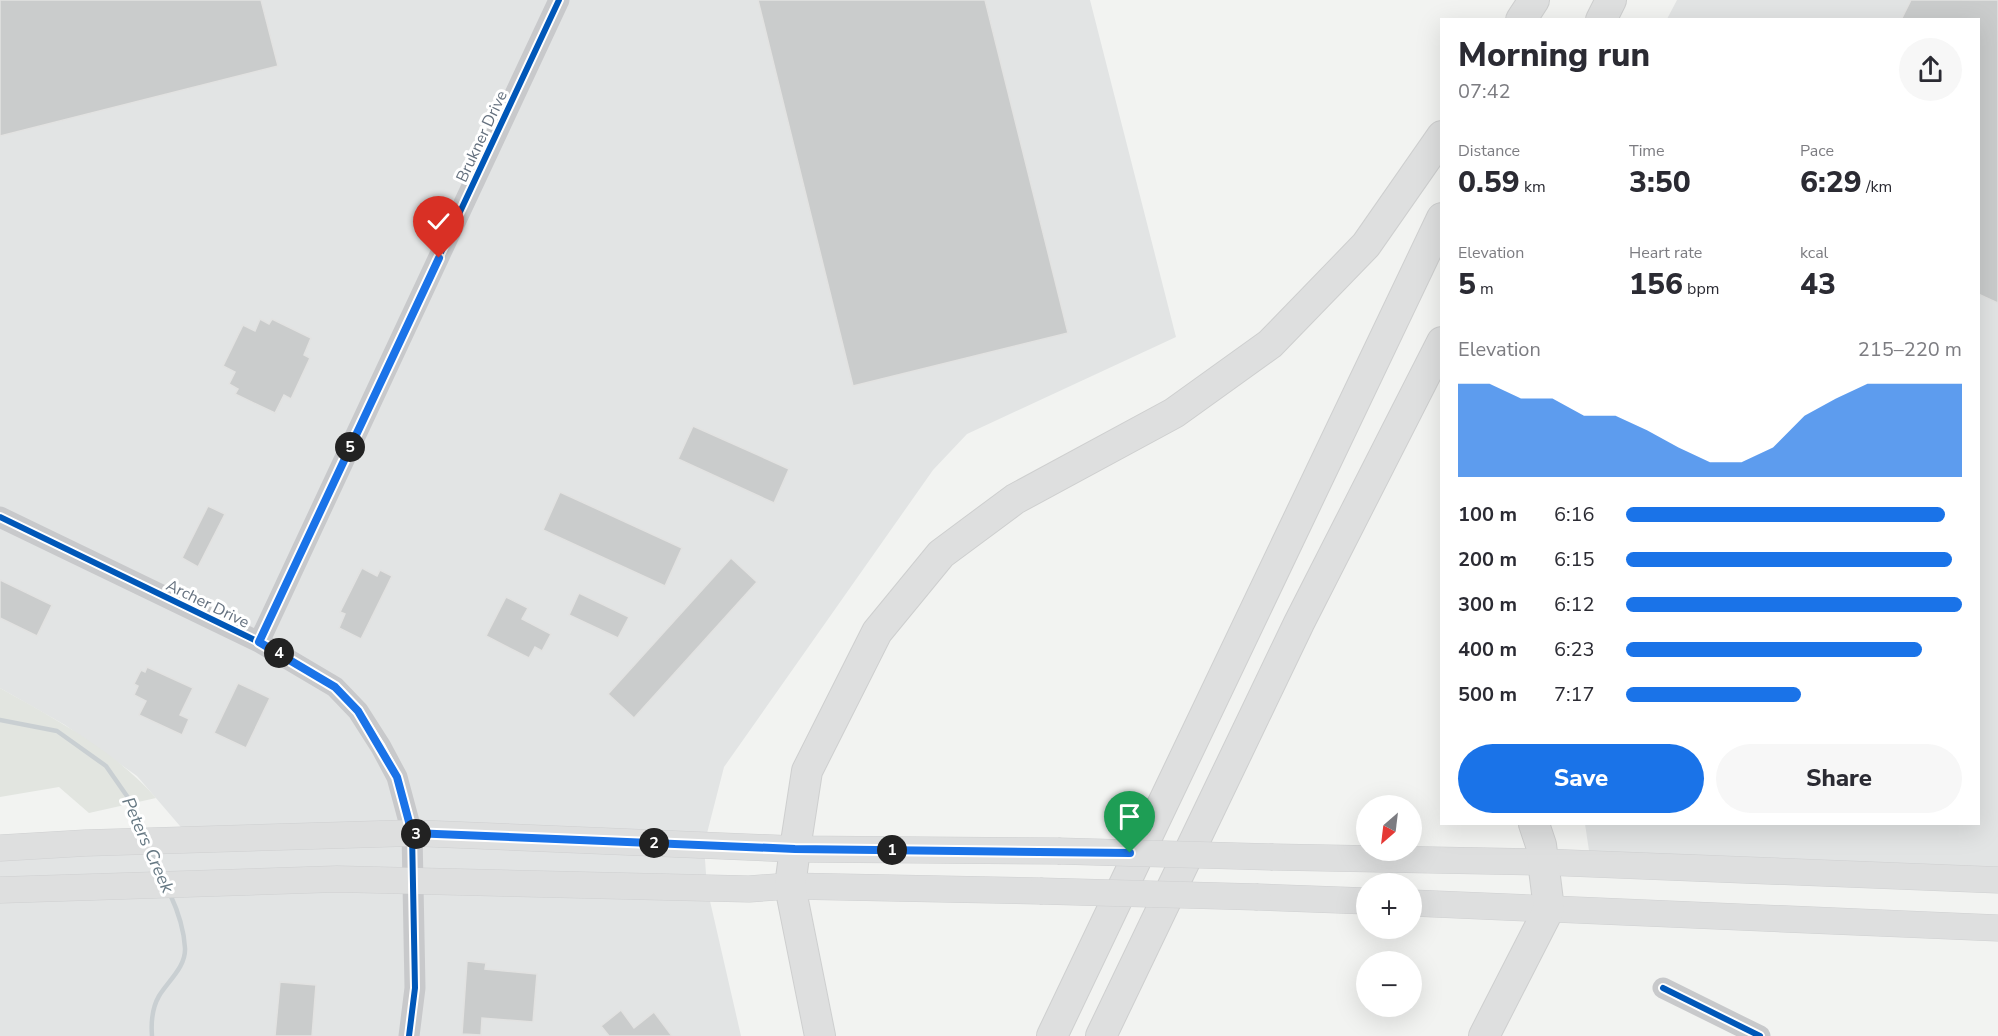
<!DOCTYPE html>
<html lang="en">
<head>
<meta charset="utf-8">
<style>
  body { margin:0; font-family:"Nunito Sans",sans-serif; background:#f7f7f7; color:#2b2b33; height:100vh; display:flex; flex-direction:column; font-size:22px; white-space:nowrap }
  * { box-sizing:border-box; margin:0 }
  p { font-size:20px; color:#7c7c81 }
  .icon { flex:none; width:33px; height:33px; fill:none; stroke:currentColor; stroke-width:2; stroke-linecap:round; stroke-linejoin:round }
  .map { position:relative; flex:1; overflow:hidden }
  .panel { position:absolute; left:1440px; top:18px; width:540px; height:807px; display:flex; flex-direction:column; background:#fff; border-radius:0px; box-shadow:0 6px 24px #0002 }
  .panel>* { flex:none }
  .needle { width:39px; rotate:208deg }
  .buttons { position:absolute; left:1356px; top:795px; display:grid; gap:12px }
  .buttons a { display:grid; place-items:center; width:66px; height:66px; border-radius:50%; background:#fff; box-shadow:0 6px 24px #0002; font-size:30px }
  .pin { position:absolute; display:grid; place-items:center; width:51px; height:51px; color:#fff; margin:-62px -26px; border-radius:50% 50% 50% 0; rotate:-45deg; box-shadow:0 0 6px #0007 }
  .pin .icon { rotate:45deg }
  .km { position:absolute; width:30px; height:30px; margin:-15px; border-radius:50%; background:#222; color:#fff; font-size:16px; line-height:30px; text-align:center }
  .round { display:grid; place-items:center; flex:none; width:63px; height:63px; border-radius:32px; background:#f7f7f7 }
  .overview { display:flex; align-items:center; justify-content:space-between; height:102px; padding:0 18px }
  h1 { font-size:33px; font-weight:800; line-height:45px }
  .stats { display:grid; grid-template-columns:repeat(3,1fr); gap:9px; height:102px; padding:6px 18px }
  .stats div { display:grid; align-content:center }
  .stats b { font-size:30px; font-weight:800 }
  .stats small { font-size:16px; font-weight:400 }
  .stats p { font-size:16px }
  .chart { height:168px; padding:12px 18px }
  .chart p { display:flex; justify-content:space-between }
  .chart svg { width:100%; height:108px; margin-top:6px; fill:#1a73e8; opacity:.7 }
  .cta { display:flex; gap:12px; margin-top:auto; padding:12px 18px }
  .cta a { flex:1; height:69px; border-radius:36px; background:#1a73e8; color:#fff; font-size:24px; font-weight:800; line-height:69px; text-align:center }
  .cta a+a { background:#f7f7f7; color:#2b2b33 }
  ul { padding:0 18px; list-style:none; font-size:20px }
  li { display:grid; grid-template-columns:96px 72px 1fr; align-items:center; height:45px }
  li i { height:15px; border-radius:8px; background:#1a73e8 }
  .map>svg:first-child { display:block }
  .built { fill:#e2e4e4 }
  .green { fill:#e2e5e0 }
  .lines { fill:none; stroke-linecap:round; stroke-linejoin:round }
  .stream { stroke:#c9cfd2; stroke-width:4.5 }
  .building { fill:#cacccc; stroke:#e2e2e1; stroke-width:1.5 }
  .major-casing { stroke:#cfd0d1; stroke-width:27 }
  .highway-casing { stroke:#cecfcf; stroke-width:32 }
  .minor { stroke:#c8c9cb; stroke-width:21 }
  .major { stroke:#dedfdf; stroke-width:26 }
  .highway { stroke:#dedfdf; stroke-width:30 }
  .major-bridge-casing { stroke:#cfd0d1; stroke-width:27; stroke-linecap:butt }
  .major-bridge { stroke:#dedfdf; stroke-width:26 }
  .cycleway-casing { stroke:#fff; stroke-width:10 }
  .cycleway { stroke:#0057b8; stroke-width:6 }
  .route-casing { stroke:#fff; stroke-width:12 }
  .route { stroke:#1a73e8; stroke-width:8 }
  .labels { text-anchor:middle; stroke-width:6; stroke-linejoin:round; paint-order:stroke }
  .street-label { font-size:16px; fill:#65717f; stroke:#fff }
  .water-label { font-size:18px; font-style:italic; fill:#667883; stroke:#fff }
</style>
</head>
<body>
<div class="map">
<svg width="1998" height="1036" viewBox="0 0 1998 1036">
  <rect width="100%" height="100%" fill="#f2f3f1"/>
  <!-- built -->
  <path class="built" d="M 0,0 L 1090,0 L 1176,337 L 967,434 L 933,470 L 724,767 L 704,845 L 707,888 L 741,1036 L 0,1036 L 0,848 L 192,840 L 137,776 L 65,725 L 0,688 Z
    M 1677,0 L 1998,0 L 1998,880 L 1591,864 L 1585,824 L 1978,824 L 1978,20 L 1667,19 Z"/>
  <!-- green -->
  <path class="green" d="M 0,688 C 55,719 114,750 156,798 L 89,813 L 59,787 L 0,797 Z"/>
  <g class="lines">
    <!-- stream -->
    <path class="stream" d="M 0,720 L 57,731 L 106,766 L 129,799 L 144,834
      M 151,850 L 162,875
      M 152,1036 C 151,1023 152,1008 159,996 C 168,981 186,967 185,948 C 184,930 177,909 170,894"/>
  </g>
  <!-- building -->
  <path class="building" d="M 0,0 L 261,0 L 278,66 L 0,136 Z
    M 758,0 L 985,0 L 1068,333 L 853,386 Z
    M 1911,0 L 1998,0 L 1998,303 L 1978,294 L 1978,20 L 1901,20 Z
    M 260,319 L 269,324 L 272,319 L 311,338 L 304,355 L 310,358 L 291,399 L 284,395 L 275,413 L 235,394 L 238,389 L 229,384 L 235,372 L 223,366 L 243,325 L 255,331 Z
    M 693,426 L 789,469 L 774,503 L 678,459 Z
    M 560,492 L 682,548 L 665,586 L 543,530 Z
    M 208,506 L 225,514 L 198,567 L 182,558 Z
    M 731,558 L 757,582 L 634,718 L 608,694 Z
    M 362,568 L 377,576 L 380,570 L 392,576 L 361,639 L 339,628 L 345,614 L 340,612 Z
    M 0,580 L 52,605 L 37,636 L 0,618 Z
    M 579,593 L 629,617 L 618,638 L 569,615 Z
    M 506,597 L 528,608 L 522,619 L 551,634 L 542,651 L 535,647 L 529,658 L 486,636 Z
    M 147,667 L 193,688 L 180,715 L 189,719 L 182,735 L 139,715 L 146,701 L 134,695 L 138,686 L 134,684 L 141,670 L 145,672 Z
    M 238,683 L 270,698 L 246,748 L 214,733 Z
    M 467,961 L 486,963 L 485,969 L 537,974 L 533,1022 L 482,1018 L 481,1035 L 462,1034 Z
    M 280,982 L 316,985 L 312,1036 L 275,1036 Z
    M 621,1010 L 634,1028 L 654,1012 L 672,1036 L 609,1036 L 601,1026 Z"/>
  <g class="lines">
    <!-- major casing -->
    <g class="major-casing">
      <path id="major" d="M 0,848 L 85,843 L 412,833 L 795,849 L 1058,851
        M 1273,857 L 1543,862 L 1998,880
        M 0,890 L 337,879 L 749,889 L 790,886 L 1040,891
        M 1258,897 L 1366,901
        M 1412,903 L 1998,928"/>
    </g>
    <!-- highway casing -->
    <g class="highway-casing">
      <path id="highway" d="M 1521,20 L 1534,0
        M 1601,20 L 1611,0
        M 820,1036 L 790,886 L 795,849 L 807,771 L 877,632 L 941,554 L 1015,499 L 1174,413 L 1270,344 L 1366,245 L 1442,136
        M 1052,1036 L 1442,218
        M 1101,1036 L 1299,623 L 1442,342
        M 1484,1036 L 1549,909 L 1541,845 L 1534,824"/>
    </g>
    <!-- minor -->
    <path class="minor" d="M 0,517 L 259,642 L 335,687 L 358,711 L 381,747 L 397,777 L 412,833 L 415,988 L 409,1036
      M 259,642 L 559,0
      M 1663,988 L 1760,1036"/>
    <!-- major -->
    <use href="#major" class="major"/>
    <!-- highway -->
    <use href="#highway" class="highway"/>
    <!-- major-bridge casing -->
    <g class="major-bridge-casing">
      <path id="major-bridge" d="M 1058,851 L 1273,857
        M 1040,891 L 1258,897"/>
    </g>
    <!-- major-bridge -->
    <use href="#major-bridge" class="major-bridge"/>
    <!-- cycleway casing -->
    <g class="cycleway-casing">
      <path id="cycleway" d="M 0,517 L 259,642 L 335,687 L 358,711 L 381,747 L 397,777 L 412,833 L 415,988 L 409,1036
        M 259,642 L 559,0
        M 1663,988 L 1760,1036"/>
    </g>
    <!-- cycleway -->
    <use href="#cycleway" class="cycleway"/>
  </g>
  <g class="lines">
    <!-- route casing -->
    <g class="route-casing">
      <path id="route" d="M 439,258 L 259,642 L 335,687 L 358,711 L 397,777 L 412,833 L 795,849 L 1130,853"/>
    </g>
    <!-- route -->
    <use href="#route" class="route"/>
  </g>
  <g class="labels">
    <!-- street labels -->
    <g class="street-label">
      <text transform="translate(481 136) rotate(-65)" y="6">Brukner Drive</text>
      <text transform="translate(208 603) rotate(26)" y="6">Archer Drive</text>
    </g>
    <!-- water labels -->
    <g class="water-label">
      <text transform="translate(148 845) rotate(66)" y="6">Peters Creek</text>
    </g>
  </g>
</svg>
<div class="buttons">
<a><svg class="needle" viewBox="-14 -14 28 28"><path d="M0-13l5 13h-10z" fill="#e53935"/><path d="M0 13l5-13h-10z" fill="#7c7c81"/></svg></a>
<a>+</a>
<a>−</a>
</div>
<div class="pin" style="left:1130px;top:853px;background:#1e9e55"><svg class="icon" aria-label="arrive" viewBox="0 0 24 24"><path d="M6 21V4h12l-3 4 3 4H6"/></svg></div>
<div class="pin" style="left:439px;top:258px;background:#d93025"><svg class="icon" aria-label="check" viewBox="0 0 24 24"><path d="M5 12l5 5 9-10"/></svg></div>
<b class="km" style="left:892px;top:850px">1</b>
<b class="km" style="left:654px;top:843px">2</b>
<b class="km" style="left:416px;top:834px">3</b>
<b class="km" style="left:279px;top:653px">4</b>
<b class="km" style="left:350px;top:447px">5</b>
<section class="panel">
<div class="overview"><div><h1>Morning run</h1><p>07:42</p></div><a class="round"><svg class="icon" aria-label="share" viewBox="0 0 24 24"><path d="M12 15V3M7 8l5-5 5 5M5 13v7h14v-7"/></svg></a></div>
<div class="stats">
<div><p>Distance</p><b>0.59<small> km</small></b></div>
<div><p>Time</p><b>3:50</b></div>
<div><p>Pace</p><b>6:29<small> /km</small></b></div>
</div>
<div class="stats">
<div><p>Elevation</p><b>5<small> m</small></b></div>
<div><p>Heart rate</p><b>156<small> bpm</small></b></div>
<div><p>kcal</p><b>43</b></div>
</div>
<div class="chart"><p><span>Elevation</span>215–220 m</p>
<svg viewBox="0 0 160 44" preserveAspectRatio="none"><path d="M0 44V6L10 6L20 12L30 12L40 19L50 19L60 25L70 32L80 38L90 38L100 32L110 19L120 12L130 6L140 6L150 6L160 6V44z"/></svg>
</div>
<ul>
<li><b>100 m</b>6:16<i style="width:95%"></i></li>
<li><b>200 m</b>6:15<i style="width:97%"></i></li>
<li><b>300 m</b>6:12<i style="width:100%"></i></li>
<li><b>400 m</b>6:23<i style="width:88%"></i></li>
<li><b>500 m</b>7:17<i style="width:52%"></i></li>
</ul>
<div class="cta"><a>Save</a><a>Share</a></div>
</section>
</div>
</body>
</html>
